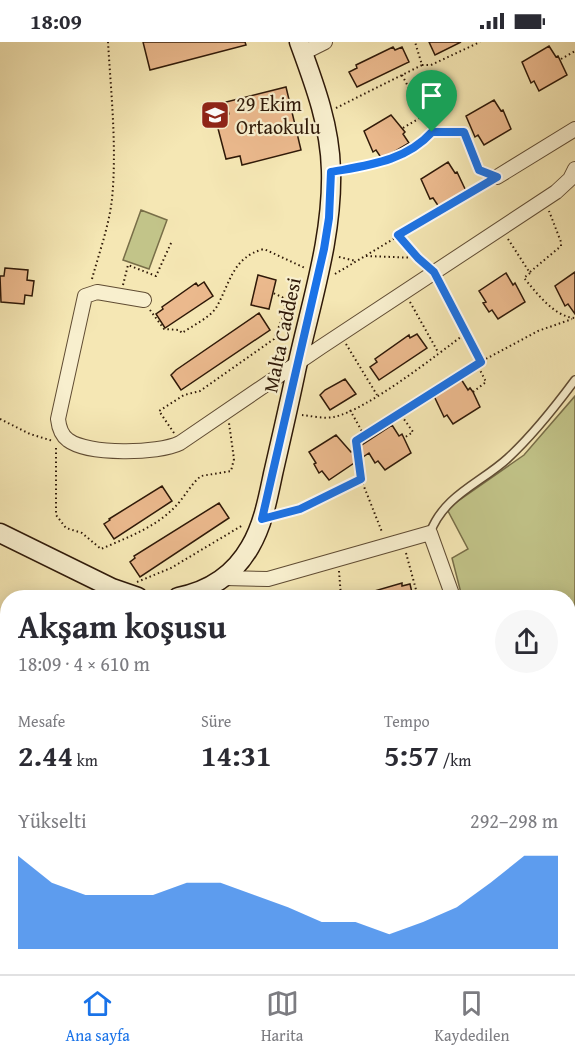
<!DOCTYPE html>
<html lang="tr">
<head>
<meta charset="utf-8">
<style>
  body { margin:0; font-family:"Gentium Book Plus",serif; background:#f7f7f7; color:#2b2b33; height:100vh; display:flex; flex-direction:column; font-size:22px; white-space:nowrap }
  * { box-sizing:border-box; margin:0 }
  p { font-size:20px; color:#7c7c81 }
  .icon { flex:none; width:33px; height:33px; fill:none; stroke:currentColor; stroke-width:2; stroke-linecap:round; stroke-linejoin:round }
  .map { position:relative; flex:1; overflow:hidden }
  .sheet { position:absolute; left:0px; top:548px; width:576px; height:386px; display:flex; flex-direction:column; background:#fff; border-radius:24px 24px 0 0; box-shadow:0 3px 15px #0003 }
  .sheet>* { flex:none }
  .pin { position:absolute; display:grid; place-items:center; width:51px; height:51px; color:#fff; margin:-62px -26px; border-radius:50% 50% 50% 0; rotate:-45deg; box-shadow:0 0 6px #0007 }
  .pin .icon { rotate:45deg }
  .round { display:grid; place-items:center; flex:none; width:63px; height:63px; border-radius:32px; background:#f7f7f7 }
  .head { display:flex; align-items:center; justify-content:space-between; height:102px; padding:0 18px }
  h1 { font-size:33px; font-weight:700; line-height:45px }
  .figures { display:grid; grid-template-columns:repeat(3,1fr); gap:9px; height:102px; padding:6px 18px }
  .figures div { display:grid; align-content:center }
  .figures b { font-size:30px; font-weight:700 }
  .figures small { font-size:16px; font-weight:400 }
  .figures p { font-size:16px }
  .chart { height:168px; padding:12px 18px }
  .chart p { display:flex; justify-content:space-between }
  .chart svg { width:100%; height:108px; margin-top:6px; fill:#1a73e8; opacity:.7 }
  .status { display:flex; justify-content:space-between; align-items:center; height:42px; padding:0 30px; background:#fff; direction:ltr }
  .status svg { height:16px; fill:currentColor }
  .tabs { display:flex; justify-content:space-around; align-items:center; height:84px; border-top:2px solid #e1e1e2; background:#fff; font-size:16px; color:#7c7c81 }
  .tabs a { display:grid; justify-items:center; gap:3px }
  .tabs .current { color:#1a73e8 }
  .map>svg:first-child { display:block }
  .green { fill:#c2c489; stroke:#786e48; stroke-width:1.5 }
  .lines { fill:none; stroke-linecap:round; stroke-linejoin:round }
  .stream { stroke:#717d69; stroke-width:4 }
  .building { fill:#ebb98d; stroke:#2f1908; stroke-width:1.5 }
  .service-casing { stroke:#604c33; stroke-width:10 }
  .minor-casing { stroke:#604c33; stroke-width:16 }
  .secondary-casing { stroke:#2f1908; stroke-width:21 }
  .primary-casing { stroke:#2f1908; stroke-width:24 }
  .motorway-casing { stroke:#2f1908; stroke-width:27 }
  .path { stroke:#2f1908; stroke-width:2; stroke-dasharray:1.5 3; stroke-linecap:butt }
  .service { stroke:#f8efce; stroke-width:7 }
  .minor { stroke:#f8efce; stroke-width:14 }
  .secondary { stroke:#f8efce; stroke-width:18 }
  .primary { stroke:#f5e7b4; stroke-width:21 }
  .motorway { stroke:#f5e7b4; stroke-width:24 }
  .motorway-bridge-casing { stroke:#2f1908; stroke-width:27; stroke-linecap:butt }
  .motorway-bridge { stroke:#f5e7b4; stroke-width:24 }
  .route-casing { stroke:#fff; stroke-width:12 }
  .route { stroke:#1a73e8; stroke-width:8 }
  .labels { text-anchor:middle; stroke-width:4.5; stroke-linejoin:round; paint-order:stroke }
  .poi-label { font-size:20px; fill:#2f1908; stroke:#f8efce; text-anchor:start }
  .street-label { font-size:20px; fill:#2f1908; stroke:#f8efce }
</style>
</head>
<body>
<div class="status"><b>18:09</b><svg viewBox="0 0 49 12"><path d="M0 12V9h3v3zM5 12V6h3v6zM10 12V3h3v9zM15 12V0h3v12zM26 1h20v11H26zM47 4h2v5h-2z"/></svg></div>
<div class="map">
<svg width="575" height="932" viewBox="0 0 575 932">
  <rect width="100%" height="100%" fill="#f5e7b4"/>
  <filter id="stains"><feTurbulence type="fractalNoise" baseFrequency=".00333" numOctaves="4"/><feColorMatrix values="0 0 0 0 .2 0 0 0 0 .09 0 0 0 0 .02 0 0 0 .5 -.17"/></filter>
  <radialGradient id="worn" r=".72"><stop offset=".6" stop-color="#630" stop-opacity="0"/><stop offset="1" stop-color="#630" stop-opacity=".3"/></radialGradient>
  <!-- green -->
  <path class="green" d="M 141,168 L 167,178 L 149,227 L 123,218 Z
    M 575,354 L 575,855 L 568,857 L 568,555 L 462,555 L 452,516 L 468,507 L 448,469 L 451,464 L 524,413 Z
    M 0,796 L 7,799 L 8,926 L 275,926 L 280,929 L 278,932 L 0,932 Z
    M 569,899 L 575,901 L 575,932 L 406,932 L 396,926 L 568,926 Z"/>
  <g class="lines">
    <!-- stream -->
    <path class="stream" d="M 568,689 L 575,665
      M 477,932 L 481,926"/>
  </g>
  <!-- building -->
  <path class="building" d="M 143,0 L 245,0 L 246,3 L 150,28 Z
    M 429,0 L 461,0 L 435,13 Z
    M 549,4 L 556,15 L 558,14 L 567,33 L 539,49 L 534,39 L 531,41 L 522,20 Z
    M 393,5 L 395,8 L 402,5 L 409,20 L 357,45 L 349,30 L 357,26 L 356,23 Z
    M 286,45 L 301,108 L 242,123 L 240,114 L 226,117 L 215,75 L 229,72 L 226,60 Z
    M 494,58 L 501,69 L 503,68 L 511,87 L 484,103 L 478,93 L 475,95 L 466,74 Z
    M 391,73 L 405,90 L 403,92 L 409,101 L 382,117 L 376,108 L 373,110 L 364,89 Z
    M 448,120 L 455,131 L 457,130 L 466,149 L 439,165 L 433,156 L 430,157 L 421,137 Z
    M 5,226 L 28,228 L 27,238 L 34,239 L 32,254 L 25,253 L 24,262 L 1,260 L 0,234 L 4,234 Z
    M 575,230 L 575,272 L 568,262 L 565,264 L 555,244 Z
    M 506,231 L 513,243 L 515,241 L 525,260 L 498,277 L 492,268 L 489,270 L 483,261 L 486,260 L 479,249 Z
    M 258,233 L 276,238 L 269,267 L 251,263 Z
    M 204,240 L 213,254 L 165,286 L 156,272 L 163,267 L 162,265 L 196,241 L 198,244 Z
    M 259,271 L 270,288 L 181,348 L 171,333 L 176,328 Z
    M 417,292 L 427,306 L 379,338 L 370,325 L 377,320 L 375,317 L 409,293 L 410,296 Z
    M 345,337 L 356,352 L 330,368 L 320,353 L 325,348 Z
    M 461,337 L 468,348 L 470,346 L 473,350 L 480,365 L 453,382 L 447,373 L 444,375 L 434,354 Z
    M 392,383 L 399,394 L 402,392 L 411,411 L 385,428 L 378,419 L 375,421 L 369,411 L 329,438 L 322,429 L 319,431 L 314,422 L 316,421 L 309,410 L 336,393 L 351,410 Z
    M 162,444 L 172,459 L 114,497 L 104,482 L 110,478 L 109,477 Z
    M 219,461 L 229,476 L 140,535 L 130,520 L 135,516 L 134,514 Z
    M 402,541 L 402,544 L 410,542 L 413,555 L 364,555 L 364,552 Z"/>
  <g class="lines">
    <!-- service casing -->
    <g class="service-casing">
      <path id="service" d="M 430,491 C 444,453 481,441 508,416 C 533,393 555,365 575,338"/>
    </g>
    <!-- minor casing -->
    <g class="minor-casing">
      <path id="minor" d="M 303,11 L 325,0
        M 497,135 L 575,87
        M 144,258 L 97,250 L 85,254 L 58,377 C 59,386 61,393 68,398 C 88,413 158,412 180,401 L 321,305 L 556,150 L 570,137 L 575,127
        M 225,536 L 268,537 L 430,491 L 453,555"/>
    </g>
    <!-- secondary casing -->
    <g class="secondary-casing">
      <path id="secondary" d="M 0,491 L 112,546 L 138,555
        M 178,555 C 209,549 234,533 250,505 C 263,483 268,456 273,432 C 281,397 289,363 296,329 C 310,263 333,196 331,128 C 330,83 314,41 299,0"/>
    </g>
    <!-- primary casing -->
    <g class="primary-casing">
      <path id="primary" d="M 0,681 L 8,683
        M 0,699 L 8,701
        M 568,884 L 575,886
        M 295,932 L 298,926"/>
    </g>
    <!-- motorway casing -->
    <g class="motorway-casing">
      <path id="motorway" d="M 0,756 L 8,759
        M 0,780 L 8,783
        M 362,926 L 372,932"/>
    </g>
    <!-- path -->
    <path class="path" d="M 561,17 L 575,9
      M 422,23 L 431,23 L 480,0
      M 402,33 L 432,90 L 464,90 L 479,127 L 486,130
      M 336,66 L 422,23 L 415,0
      M 403,86 L 423,74
      M 346,127 C 379,121 409,116 432,90
      M 399,193 L 418,216
      M 508,197 L 530,231 L 524,236 C 536,250 554,275 575,276
      M 366,214 L 418,216 L 424,222
      M 339,215 L 356,219
      M 530,230 L 561,204 L 561,200 L 549,169
      M 335,232 L 487,141
      M 92,237 C 99,211 109,184 112,157 C 117,106 111,51 108,0
      M 123,243 L 128,223 L 156,234 L 172,199
      M 410,260 L 438,310
      M 150,268 L 164,287 L 179,288 L 182,291 C 192,284 209,276 216,266 C 230,242 232,215 264,207 L 305,226
      M 346,302 L 377,353
      M 482,319 L 538,289 L 572,277
      M 473,350 L 486,340 L 477,322
      M 350,368 L 364,393
      M 399,370 L 413,390 L 404,396
      M 302,373 C 312,374 324,377 334,375 C 367,368 438,312 466,291
      M 0,377 L 30,392 L 53,399
      M 174,391 L 159,369 L 184,353 L 200,349 L 274,297 L 284,272 L 285,258 L 282,255 L 273,251
      M 56,406 L 56,473 L 66,486 L 82,491 L 101,507 C 126,496 154,486 174,466 C 184,456 191,442 201,434 L 231,429 L 234,417 L 229,381
      M 361,437 L 382,490
      M 277,474 L 317,460 L 361,437 L 356,399 L 481,320 L 440,242
      M 406,511 L 418,555
      M 339,529 L 341,555
      M 137,540 L 171,526 L 243,483
      M 0,834 L 8,836
      M 184,926 L 191,932"/>
    <!-- service -->
    <use href="#service" class="service"/>
    <!-- minor -->
    <use href="#minor" class="minor"/>
    <!-- secondary -->
    <use href="#secondary" class="secondary"/>
    <!-- primary -->
    <use href="#primary" class="primary"/>
    <!-- motorway -->
    <use href="#motorway" class="motorway"/>
    <!-- motorway-bridge casing -->
    <g class="motorway-bridge-casing">
      <path id="motorway-bridge" d="M 317,926 L 328,932"/>
    </g>
    <!-- motorway-bridge -->
    <use href="#motorway-bridge" class="motorway-bridge"/>
  </g>
  <g class="lines">
    <!-- route casing -->
    <g class="route-casing">
      <path id="route" d="M 432,90 L 464,90 L 479,128 L 497,135 L 398,193 L 418,216 L 434,230 L 481,320 L 356,399 L 361,437 L 300,467 L 262,477 L 324,207 L 329,176 L 331,130 C 369,123 406,119 432,90 Z"/>
    </g>
    <!-- route -->
    <use href="#route" class="route"/>
  </g>
  <!-- icons -->
  <defs>
    <g id="school-square" transform="scale(1.5)"><rect x="-9" y="-9" width="18" height="18" rx="4" fill="#8f2418" stroke="#f8efce"/><path d="M0-5L7-2L0 1L-7-2ZM-4 1L0 2.5L4 1V4Q0 6-4 4Z" fill="#fff"/></g>
  </defs>
  <g fill-rule="evenodd">
    <use href="#school-square" x="215" y="73"/>
  </g>
  <g class="labels">
    <!-- poi labels -->
    <g class="poi-label">
      <text x="236" y="69">29 Ekim<tspan x="236" dy="23">Ortaokulu</tspan></text>
    </g>
    <!-- street labels -->
    <g class="street-label">
      <text transform="translate(282 293) rotate(-78)" y="7">Malta Caddesi</text>
    </g>
  </g>
  <rect width="100%" height="100%" filter="url(#stains)"/>
  <rect width="100%" height="100%" fill="url(#worn)"/>
</svg>
<div class="pin" style="left:432px;top:90px;background:#1e9e55"><svg class="icon" aria-label="arrive" viewBox="0 0 24 24"><path d="M6 21V4h12l-3 4 3 4H6"/></svg></div>
<section class="sheet">
<div class="head"><div><h1>Akşam koşusu</h1><p>18:09 · 4 × 610 m</p></div><a class="round"><svg class="icon" aria-label="share" viewBox="0 0 24 24"><path d="M12 15V3M7 8l5-5 5 5M5 13v7h14v-7"/></svg></a></div>
<div class="figures">
<div><p>Mesafe</p><b>2.44<small> km</small></b></div>
<div><p>Süre</p><b>14:31</b></div>
<div><p>Tempo</p><b>5:57<small> /km</small></b></div>
</div>
<div class="chart"><p><span>Yükselti</span>292–298 m</p>
<svg viewBox="0 0 160 44" preserveAspectRatio="none"><path d="M0 44V6L10 17L20 22L30 22L40 22L50 17L60 17L70 22L80 27L90 33L100 33L110 38L120 33L130 27L140 17L150 6L160 6V44z"/></svg>
</div>
</section>
</div>
<nav class="tabs">
<a class="current"><svg class="icon" aria-label="home" viewBox="0 0 24 24"><path d="M3 11l9-7 9 7M6 9v11h12V9"/></svg>Ana sayfa</a>
<a><svg class="icon" aria-label="map" viewBox="0 0 24 24"><path d="M3 6l6-2 6 2 6-2v14l-6 2-6-2-6 2zM9 4v14M15 6v14"/></svg>Harita</a>
<a><svg class="icon" aria-label="saved" viewBox="0 0 24 24"><path d="M7 4h10v16l-5-4-5 4z"/></svg>Kaydedilen</a>
</nav>
</body>
</html>
